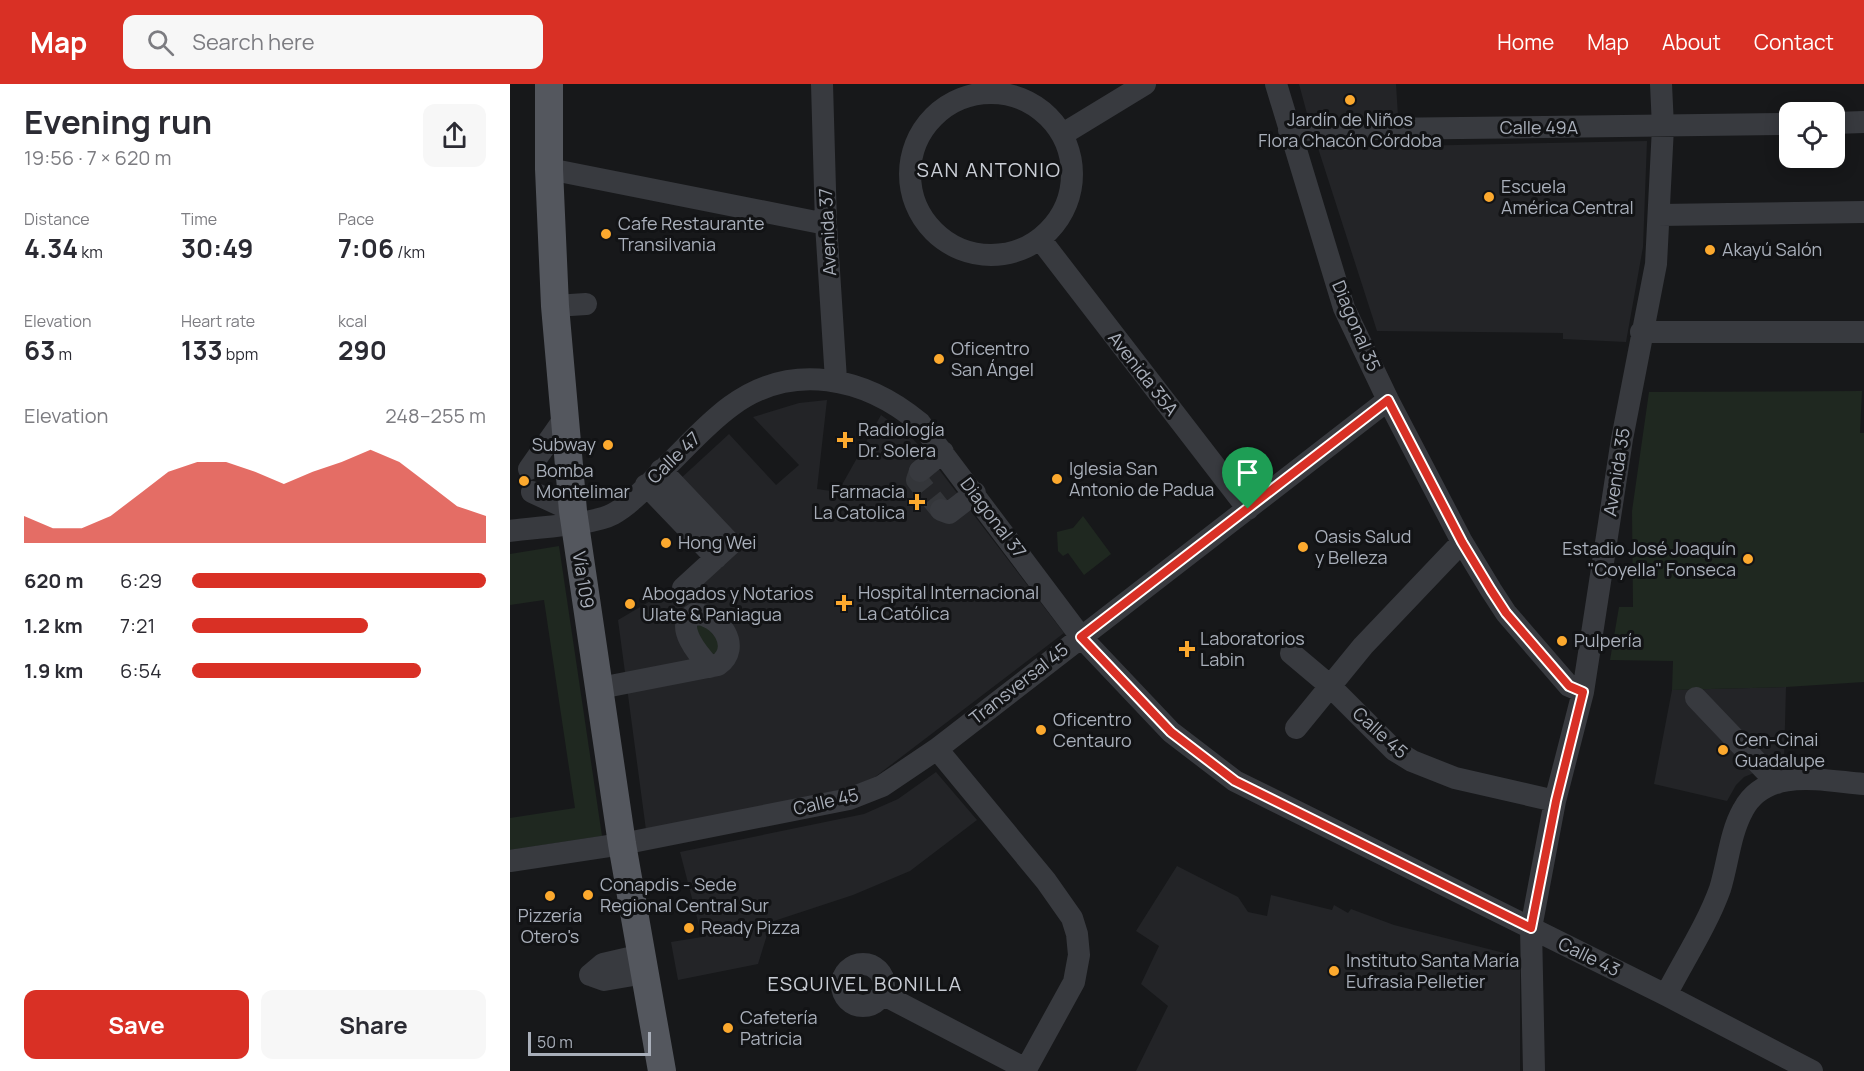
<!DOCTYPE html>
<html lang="en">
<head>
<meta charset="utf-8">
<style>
  body { margin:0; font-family:Manrope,sans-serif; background:#f7f7f7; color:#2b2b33; height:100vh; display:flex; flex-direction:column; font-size:22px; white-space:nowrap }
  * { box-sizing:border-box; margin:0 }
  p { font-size:20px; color:#7c7c81 }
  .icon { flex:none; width:33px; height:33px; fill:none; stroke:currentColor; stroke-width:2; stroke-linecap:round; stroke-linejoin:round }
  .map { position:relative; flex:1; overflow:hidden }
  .details { display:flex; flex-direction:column; background:#fff; width:510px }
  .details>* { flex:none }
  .buttons { position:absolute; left:1269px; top:18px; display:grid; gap:12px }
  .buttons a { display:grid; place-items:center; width:66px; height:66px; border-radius:12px; background:#fff; box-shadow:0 3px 15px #0003; font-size:30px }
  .scale { position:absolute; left:18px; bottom:15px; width:123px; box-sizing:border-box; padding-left:6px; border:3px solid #a9afba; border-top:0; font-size:16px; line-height:21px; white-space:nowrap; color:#a9afba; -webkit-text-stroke:4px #121315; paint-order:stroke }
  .pin { position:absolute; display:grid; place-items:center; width:51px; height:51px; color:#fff; margin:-62px -26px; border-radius:50% 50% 50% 0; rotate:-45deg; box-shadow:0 0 6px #0007 }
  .pin .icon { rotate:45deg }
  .round { display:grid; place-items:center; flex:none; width:63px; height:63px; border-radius:12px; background:#f7f7f7 }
  .summary { display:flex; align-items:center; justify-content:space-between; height:102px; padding:0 24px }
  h1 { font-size:33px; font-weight:700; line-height:45px }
  .figures { display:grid; grid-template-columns:repeat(3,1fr); gap:9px; height:102px; padding:6px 24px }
  .figures div { display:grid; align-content:center }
  .figures b { font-size:26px; font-weight:700 }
  .figures small { font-size:16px; font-weight:400 }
  .figures p { font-size:16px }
  .chart { height:168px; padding:12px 24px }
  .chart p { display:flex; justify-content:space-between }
  .chart svg { width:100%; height:108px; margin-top:6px; fill:#d93025; opacity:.7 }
  .primary-button { display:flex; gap:12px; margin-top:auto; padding:12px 24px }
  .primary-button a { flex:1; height:69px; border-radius:12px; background:#d93025; color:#fff; font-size:24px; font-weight:700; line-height:69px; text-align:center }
  .primary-button a+a { background:#f7f7f7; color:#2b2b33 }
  ul { padding:0 24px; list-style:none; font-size:20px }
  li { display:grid; grid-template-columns:96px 72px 1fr; align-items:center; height:45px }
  li i { height:15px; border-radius:8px; background:#d93025 }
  header { display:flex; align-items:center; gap:36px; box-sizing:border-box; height:84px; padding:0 30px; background:#d93025; color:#fff }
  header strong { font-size:28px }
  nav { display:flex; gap:33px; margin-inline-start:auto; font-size:21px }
  .search { width:420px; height:54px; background:#f7f7f7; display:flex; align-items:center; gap:15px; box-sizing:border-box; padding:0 21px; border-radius:12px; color:#7c7c81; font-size:22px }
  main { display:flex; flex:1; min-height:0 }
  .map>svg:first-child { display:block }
  .built { fill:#232427 }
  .green { fill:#1f2820 }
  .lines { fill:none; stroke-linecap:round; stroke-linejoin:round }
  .minor-tunnel { stroke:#34363a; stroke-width:22; stroke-dasharray:22 11; stroke-linecap:butt }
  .minor { stroke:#383a3f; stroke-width:22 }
  .major { stroke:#54575e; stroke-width:28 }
  .route-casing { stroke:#fff; stroke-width:12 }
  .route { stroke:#d93025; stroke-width:8 }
  .poi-dot { fill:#fca92e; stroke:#121315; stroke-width:2 }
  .labels { text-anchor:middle; stroke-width:6; stroke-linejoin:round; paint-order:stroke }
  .poi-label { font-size:18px; fill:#a9afba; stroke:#121315; text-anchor:start }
  .street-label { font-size:18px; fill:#a9afba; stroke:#121315 }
  .neighbourhood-label { font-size:20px; letter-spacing:1.5px; fill:#caced6; stroke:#121315 }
</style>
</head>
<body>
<header>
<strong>Map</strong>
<div class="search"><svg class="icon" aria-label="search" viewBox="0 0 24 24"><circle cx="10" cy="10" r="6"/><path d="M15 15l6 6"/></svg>Search here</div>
<nav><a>Home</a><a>Map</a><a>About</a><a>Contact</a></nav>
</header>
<main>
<section class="details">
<div class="summary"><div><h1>Evening run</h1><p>19:56 · 7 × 620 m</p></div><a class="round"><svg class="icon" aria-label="share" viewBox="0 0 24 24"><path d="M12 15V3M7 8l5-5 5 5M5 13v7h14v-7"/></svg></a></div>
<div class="figures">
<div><p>Distance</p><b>4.34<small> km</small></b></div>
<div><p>Time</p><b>30:49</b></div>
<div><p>Pace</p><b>7:06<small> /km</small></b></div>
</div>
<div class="figures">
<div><p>Elevation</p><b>63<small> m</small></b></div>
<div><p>Heart rate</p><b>133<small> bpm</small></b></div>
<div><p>kcal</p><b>290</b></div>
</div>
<div class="chart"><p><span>Elevation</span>248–255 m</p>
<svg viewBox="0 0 160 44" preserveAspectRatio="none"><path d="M0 44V33L10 38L20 38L30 33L40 24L50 15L60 11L70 11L80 15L90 20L100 15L110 11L120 6L130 11L140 20L150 29L160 33V44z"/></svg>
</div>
<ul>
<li><b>620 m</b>6:29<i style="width:100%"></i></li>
<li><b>1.2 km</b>7:21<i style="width:60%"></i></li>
<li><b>1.9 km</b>6:54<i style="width:78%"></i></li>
</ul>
<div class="primary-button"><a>Save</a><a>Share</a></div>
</section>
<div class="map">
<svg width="1354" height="987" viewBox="0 0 1354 987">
  <rect width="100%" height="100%" fill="#17181a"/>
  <!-- built -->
  <path class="built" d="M 789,0 L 886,0 L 888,32 L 799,37 Z
    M 1137,57 L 1133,163 L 1116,258 L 1053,255 L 1053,249 L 867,247 L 808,64 Z
    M 317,316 L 307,405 L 328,408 L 371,331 L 400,352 L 418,371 L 554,549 L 365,693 L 339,704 L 136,746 L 108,536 L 166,502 L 196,473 L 144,419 L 219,350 L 266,401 L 289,381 L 243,333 L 289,319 Z
    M 1276,603 L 1274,677 L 1234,693 L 1226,701 L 1217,717 L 1144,700 L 1162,606 Z
    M 426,688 L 467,736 L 400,787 L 343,811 L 261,838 L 248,880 L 168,896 L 161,858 L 192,853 L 170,768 L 354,730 L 388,715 Z
    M 667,782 L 728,813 L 738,828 L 757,832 L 761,811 L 822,826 L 824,821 L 838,829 L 841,825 L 884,841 L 1010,873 L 1010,987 L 626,987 L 658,922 L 631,900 L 649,862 L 626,847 Z"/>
  <!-- green -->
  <path class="green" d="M 1352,307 L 1350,349 L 1354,349 L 1354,598 L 1276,603 L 1162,606 L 1163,577 L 1100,576 L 1109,523 L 1123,523 L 1122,427 L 1139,308 Z
    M 573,432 L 601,470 L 574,491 L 558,469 L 553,472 L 548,467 L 547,448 L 563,444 Z
    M 49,462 L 92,752 L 0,766 L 0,734 L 65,724 L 34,516 L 0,521 L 0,470 Z
    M 193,539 L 211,559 L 205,571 C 196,568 186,553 186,543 Z"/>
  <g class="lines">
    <!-- minor-tunnel -->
    <path class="minor-tunnel" d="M 410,387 L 407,396 L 431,426"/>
    <!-- minor -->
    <path class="minor" d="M 312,0 L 316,140 L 326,296
      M 766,0 L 834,224 L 878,316 L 952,458 L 981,506 L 996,529 L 1059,602 L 1073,608
      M400 90a81 81 0 1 1 162 0a81 81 0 1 1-162 0Z
      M 1324,39 L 1354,38
      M 779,46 L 1280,40
      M 553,50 L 635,0
      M 39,85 L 316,140
      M 1150,131 L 1354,128
      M 530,155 L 738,425
      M 45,222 L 76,220
      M 1131,248 L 1354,248
      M 19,385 L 54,335
      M 151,386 L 221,460 L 173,504
      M 410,387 L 433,368
      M 136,401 L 206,474
      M 22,408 L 63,427
      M 431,426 L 439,429 L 465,409
      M 0,447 C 25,443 83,441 103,430 C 125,418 143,394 161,378 C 180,359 199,338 221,322 C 282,277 355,293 410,339 L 571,553 L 661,648 L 725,697 L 1156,911 L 1302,987
      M 781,569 L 819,601 L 884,666 L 902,677 L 945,694 L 1045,717
      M 90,604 L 208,581 C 233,564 210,529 184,530 C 163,541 189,571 200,583
      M 1186,614 L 1267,699
      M 786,644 L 853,562 L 952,458
      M 427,665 L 878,316
      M 0,777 L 112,760 L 339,715 L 372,702 L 427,665 L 536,797 L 562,834 L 567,850 L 569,871 L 564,898 L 515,987
      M332 901a21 21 0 1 1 42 0a21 21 0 1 1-42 0Z
      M 80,891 L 93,880 L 132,871
      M 80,891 L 94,896 L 135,889
      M 372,910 L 516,985
      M 1156,911 C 1174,876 1197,841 1210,805 C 1218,779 1220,749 1233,726 C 1256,682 1314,697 1354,700
      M 1024,987 L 1021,844 L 1045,717 L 1073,608 L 1112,355 L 1146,180 L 1153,43 L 1151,0"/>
    <!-- major -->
    <path class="major" d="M 39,0 L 39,85 L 45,222 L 63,427 L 112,760 L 152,987"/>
  </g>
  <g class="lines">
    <!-- route casing -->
    <g class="route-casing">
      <path id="route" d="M 878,316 L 952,458 L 981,506 L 996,529 L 1059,602 L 1073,608 L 1046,717 L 1021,844 L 725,697 L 661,648 L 571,553 Z"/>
    </g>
    <!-- route -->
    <use href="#route" class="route"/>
  </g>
  <!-- markers -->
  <g class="poi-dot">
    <circle cx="840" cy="16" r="6"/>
    <circle cx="979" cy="113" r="6"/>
    <circle cx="96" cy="150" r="6"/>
    <circle cx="1200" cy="166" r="6"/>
    <circle cx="429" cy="275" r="6"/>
    <path d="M332 347h6v6h6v6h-6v6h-6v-6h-6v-6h6z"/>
    <circle cx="98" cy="361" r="6"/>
    <circle cx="547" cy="395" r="6"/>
    <circle cx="14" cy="397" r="6"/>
    <path d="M404 409h6v6h6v6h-6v6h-6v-6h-6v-6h6z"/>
    <circle cx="156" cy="459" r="6"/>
    <circle cx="793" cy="463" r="6"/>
    <circle cx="1238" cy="475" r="6"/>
    <path d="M331 510h6v6h6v6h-6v6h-6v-6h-6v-6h6z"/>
    <circle cx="120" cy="520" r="6"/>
    <circle cx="1052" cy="557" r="6"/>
    <path d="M674 556h6v6h6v6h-6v6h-6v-6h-6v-6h6z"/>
    <circle cx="531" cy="646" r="6"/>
    <circle cx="1213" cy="666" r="6"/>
    <circle cx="78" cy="811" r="6"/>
    <circle cx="40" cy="812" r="6"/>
    <circle cx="179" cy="844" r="6"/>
    <circle cx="824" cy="887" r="6"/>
    <circle cx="218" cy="944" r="6"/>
  </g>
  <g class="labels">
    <!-- poi labels -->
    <g class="poi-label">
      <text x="840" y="42" text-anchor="middle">Jardín de Niños<tspan x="840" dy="21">Flora Chacón Córdoba</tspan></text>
      <text x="991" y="109">Escuela<tspan x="991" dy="21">América Central</tspan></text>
      <text x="108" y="146">Cafe Restaurante<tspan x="108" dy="21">Transilvania</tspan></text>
      <text x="1212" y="172">Akayú Salón</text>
      <text x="441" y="271">Oficentro<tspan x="441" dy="21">San Ángel</tspan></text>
      <text x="348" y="352">Radiología<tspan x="348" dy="21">Dr. Solera</tspan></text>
      <text x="86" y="367" text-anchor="end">Subway</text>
      <text x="559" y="391">Iglesia San<tspan x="559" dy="21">Antonio de Padua</tspan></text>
      <text x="26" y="393">Bomba<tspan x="26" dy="21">Montelimar</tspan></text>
      <text x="395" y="414" text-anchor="end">Farmacia<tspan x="395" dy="21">La Catolica</tspan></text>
      <text x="805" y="459">Oasis Salud<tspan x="805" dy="21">y Belleza</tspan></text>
      <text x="168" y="465">Hong Wei</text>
      <text x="1226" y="471" text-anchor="end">Estadio José Joaquín<tspan x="1226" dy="21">"Coyella" Fonseca</tspan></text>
      <text x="348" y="515">Hospital Internacional<tspan x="348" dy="21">La Católica</tspan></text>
      <text x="132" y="516">Abogados y Notarios<tspan x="132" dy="21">Ulate &amp; Paniagua</tspan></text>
      <text x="690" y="561">Laboratorios<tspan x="690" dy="21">Labin</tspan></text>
      <text x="1064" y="563">Pulpería</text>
      <text x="543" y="642">Oficentro<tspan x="543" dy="21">Centauro</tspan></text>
      <text x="1225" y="662">Cen-Cinai<tspan x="1225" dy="21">Guadalupe</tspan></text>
      <text x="90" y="807">Conapdis - Sede<tspan x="90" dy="21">Regional Central Sur</tspan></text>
      <text x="40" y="838" text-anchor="middle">Pizzería<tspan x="40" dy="21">Otero's</tspan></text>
      <text x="191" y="850">Ready Pizza</text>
      <text x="836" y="883">Instituto Santa María<tspan x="836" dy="21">Eufrasia Pelletier</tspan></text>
      <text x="230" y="940">Cafetería<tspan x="230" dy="21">Patricia</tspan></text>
    </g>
    <!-- street labels -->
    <g class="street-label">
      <text x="1029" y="50">Calle 49A</text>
      <text transform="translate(318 148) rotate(-93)" y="6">Avenida 37</text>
      <text transform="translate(846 242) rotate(67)" y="6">Diagonal 35</text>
      <text transform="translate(633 290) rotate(52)" y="6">Avenida 35A</text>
      <text transform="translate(164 374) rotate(-44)" y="6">Calle 47</text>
      <text transform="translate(1107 388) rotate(-81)" y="6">Avenida 35</text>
      <text transform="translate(483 434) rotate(53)" y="6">Diagonal 37</text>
      <text transform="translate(73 496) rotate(81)" y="6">Vía 109</text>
      <text transform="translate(509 600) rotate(-38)" y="6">Transversal 45</text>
      <text transform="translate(870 649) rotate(42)" y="6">Calle 45</text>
      <text transform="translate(316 718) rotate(-13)" y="6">Calle 45</text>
      <text transform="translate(1079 873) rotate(26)" y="6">Calle 43</text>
    </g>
    <!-- neighbourhood labels -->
    <g class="neighbourhood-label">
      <text x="479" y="93">SAN ANTONIO</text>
      <text x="355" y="907">ESQUIVEL BONILLA</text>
    </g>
  </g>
</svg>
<div class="buttons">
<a><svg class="icon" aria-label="locate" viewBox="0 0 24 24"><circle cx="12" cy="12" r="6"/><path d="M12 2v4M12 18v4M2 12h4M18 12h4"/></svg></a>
</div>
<div class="scale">50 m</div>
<div class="pin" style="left:738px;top:425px;background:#1e9e55"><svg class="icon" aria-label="arrive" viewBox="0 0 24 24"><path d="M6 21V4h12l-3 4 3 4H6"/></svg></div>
</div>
</main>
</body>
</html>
